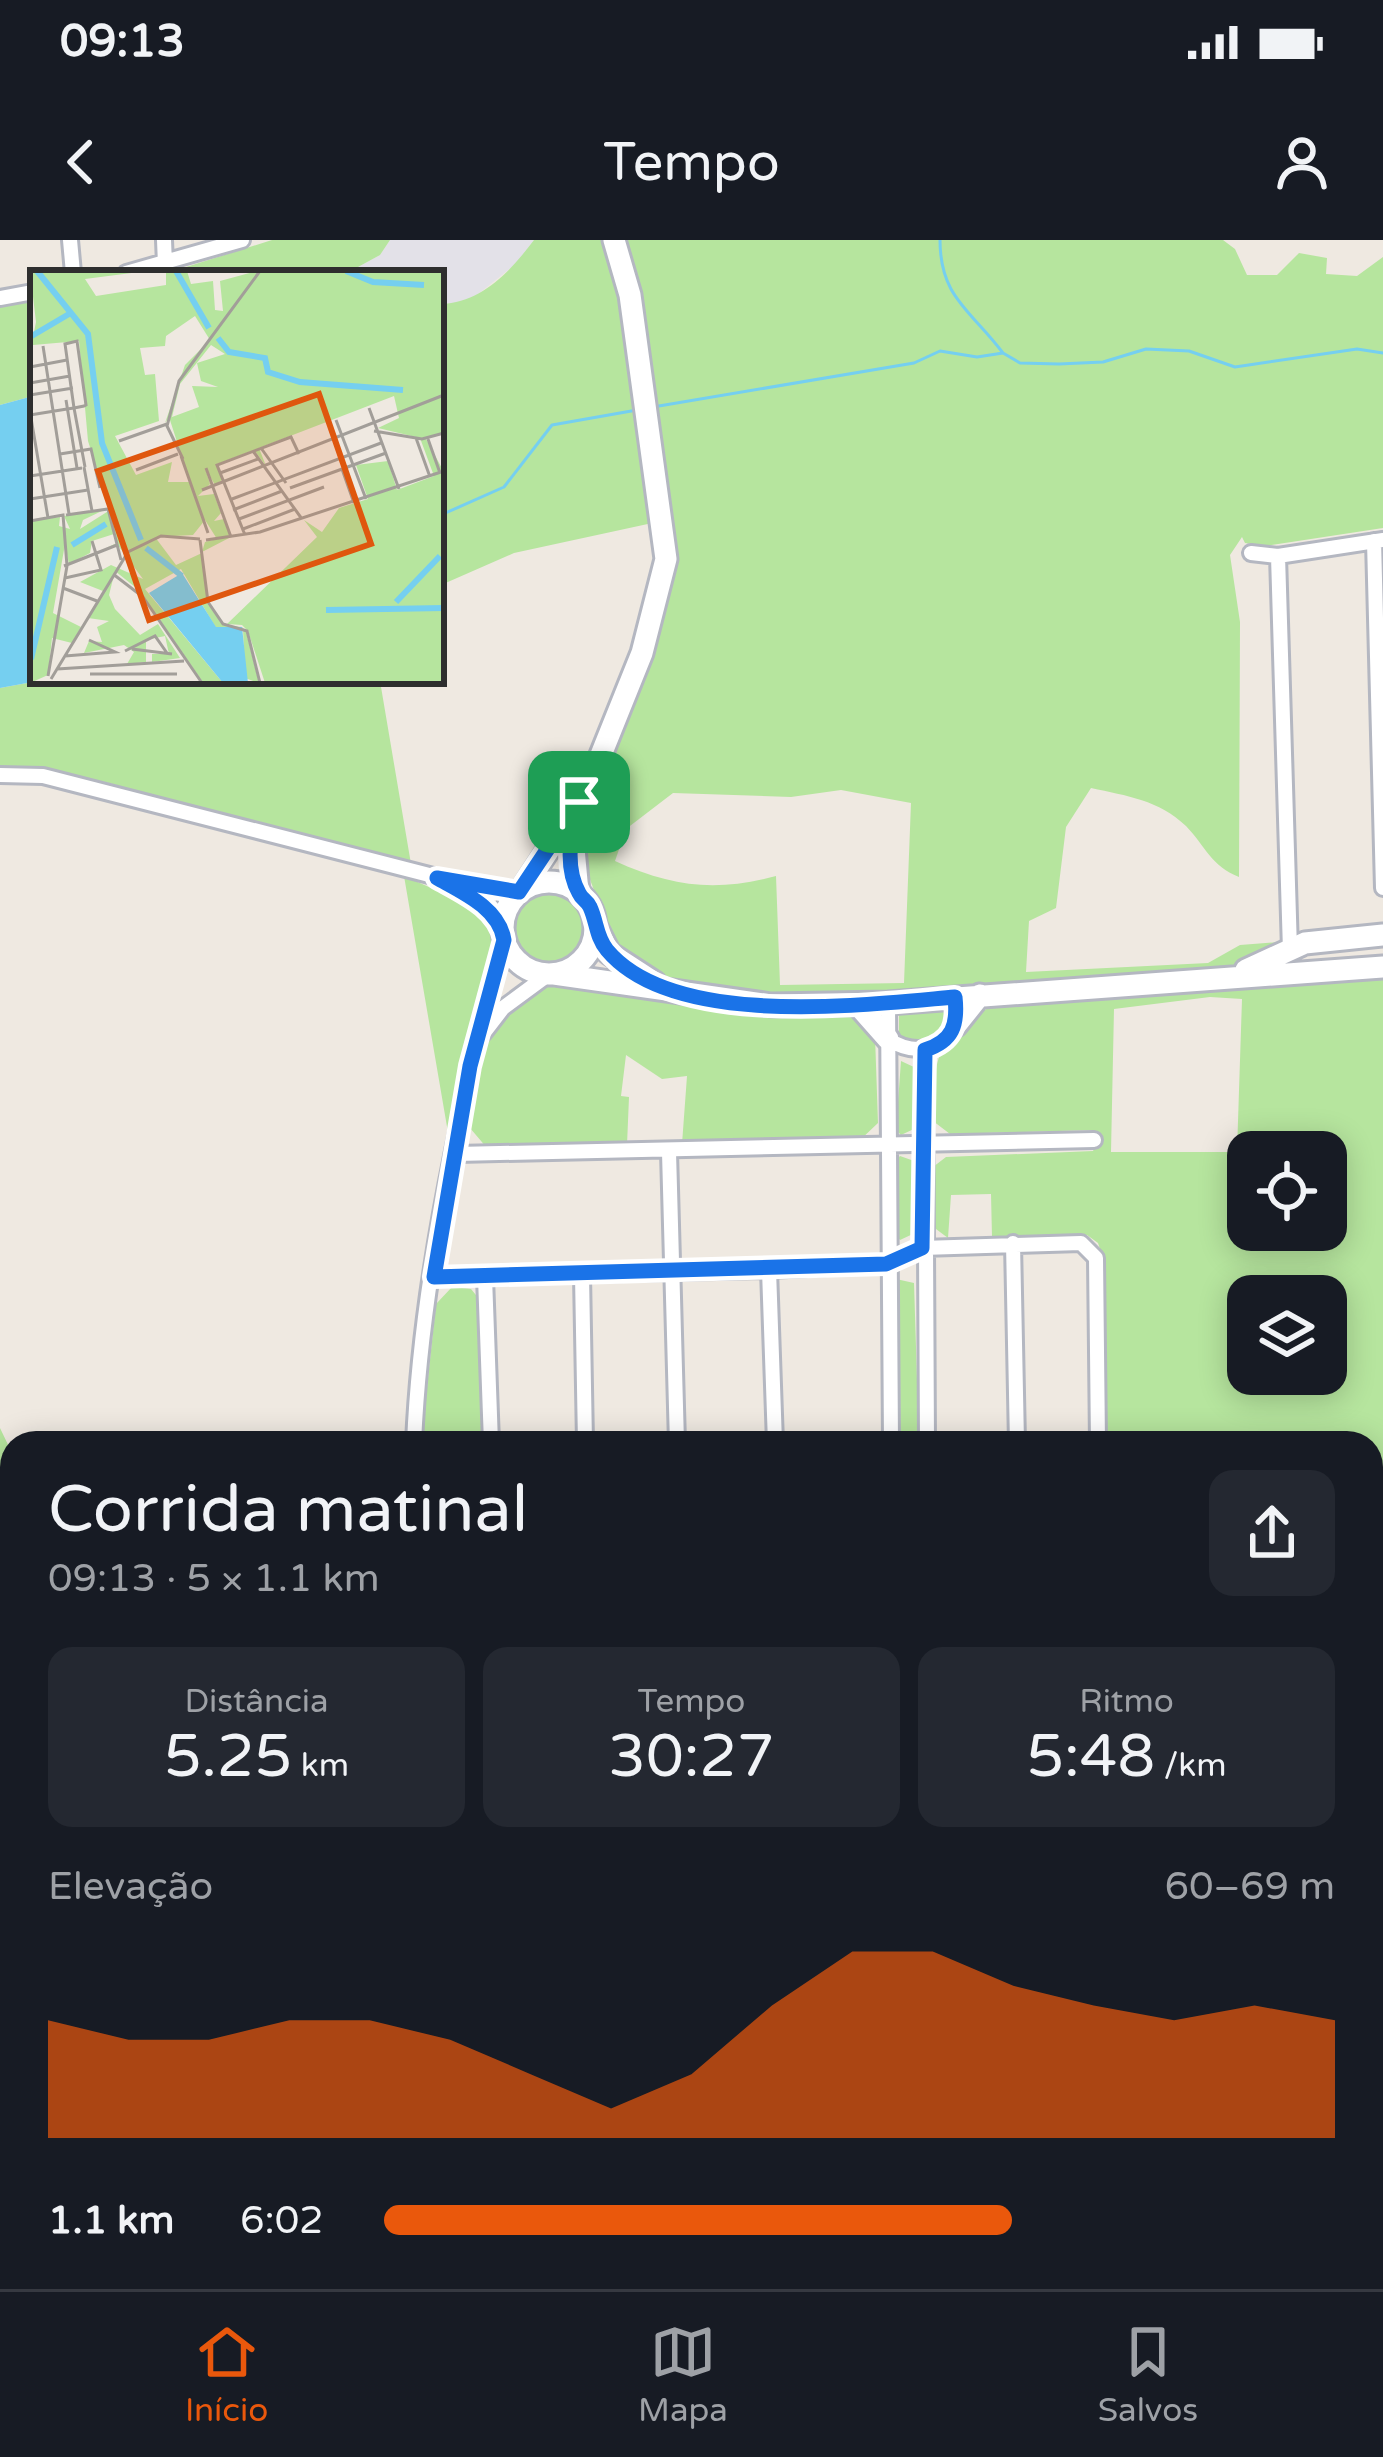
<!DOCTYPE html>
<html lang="pt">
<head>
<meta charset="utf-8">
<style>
  body { margin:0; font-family:"Varela Round",sans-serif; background:#242831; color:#f1f3f6; height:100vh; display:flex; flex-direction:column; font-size:45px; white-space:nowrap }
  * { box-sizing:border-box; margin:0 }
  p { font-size:39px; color:#9ea1a6 }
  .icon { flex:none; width:66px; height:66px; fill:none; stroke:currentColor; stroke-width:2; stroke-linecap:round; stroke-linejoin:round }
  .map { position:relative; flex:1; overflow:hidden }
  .drawer { position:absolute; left:0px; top:1191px; width:1383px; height:858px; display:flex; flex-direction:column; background:#171b24; border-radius:36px 36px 0 0; box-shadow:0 6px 30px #0003 }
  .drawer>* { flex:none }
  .fabs { position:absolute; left:1227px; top:891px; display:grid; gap:24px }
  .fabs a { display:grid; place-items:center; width:120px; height:120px; border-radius:24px; background:#171b24; box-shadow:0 6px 30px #0003; font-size:60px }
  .pin { position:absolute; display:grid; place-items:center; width:102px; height:102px; color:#fff; margin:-51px; border-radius:24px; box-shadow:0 6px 18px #0006 }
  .round { display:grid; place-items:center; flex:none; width:126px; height:126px; border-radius:24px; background:#242831 }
  .overview { display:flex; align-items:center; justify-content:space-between; height:204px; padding:0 48px }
  h1 { font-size:66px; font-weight:600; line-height:90px }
  .metrics { display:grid; grid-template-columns:repeat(3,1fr); gap:18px; height:204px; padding:12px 48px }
  .metrics div { display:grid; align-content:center; border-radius:24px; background:#242831; text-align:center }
  .metrics b { font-size:60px; font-weight:600 }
  .metrics small { font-size:33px; font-weight:400 }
  .metrics p { font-size:33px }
  .chart { height:336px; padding:24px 48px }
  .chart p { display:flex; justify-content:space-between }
  .chart svg { width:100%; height:216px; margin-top:12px; fill:#ea580c; opacity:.7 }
  ul { padding:0 48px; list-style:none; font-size:39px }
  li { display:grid; grid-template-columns:192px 144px 1fr; align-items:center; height:90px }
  li i { height:30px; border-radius:15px; background:#ea580c }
  .status { display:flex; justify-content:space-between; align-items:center; height:84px; padding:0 60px; background:#171b24; direction:ltr }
  .status svg { height:33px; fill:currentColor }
  header { display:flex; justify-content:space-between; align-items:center; height:156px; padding:0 48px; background:#171b24; font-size:54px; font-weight:600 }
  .tabs { display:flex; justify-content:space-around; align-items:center; height:168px; border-top:3px solid #363941; background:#171b24; font-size:33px; color:#9ea1a6 }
  .tabs a { display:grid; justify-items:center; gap:6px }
  .tabs .current { color:#ea580c }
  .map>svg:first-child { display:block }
  .industrial { fill:#e3e1e8 }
  .green { fill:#b6e59e; fill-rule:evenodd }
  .water { fill:#75cff0 }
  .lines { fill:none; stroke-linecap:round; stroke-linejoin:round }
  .stream { stroke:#75cff0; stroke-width:3 }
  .minor-casing { stroke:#b4b7c1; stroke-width:20 }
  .secondary-casing { stroke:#b4b7c1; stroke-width:27 }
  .minor { stroke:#fff; stroke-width:14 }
  .secondary { stroke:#fff; stroke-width:21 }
  .route-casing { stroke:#fff; stroke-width:24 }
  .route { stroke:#1a73e8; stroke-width:15 }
  .inset-river { fill:none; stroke:#75cff0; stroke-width:6 }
  .inset-road { fill:none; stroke:#a29e99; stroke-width:3 }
  .view { fill:#df570e; fill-opacity:0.15; stroke:#df570e; stroke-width:6 }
  .inset-edge { fill:none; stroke:#2e2e2e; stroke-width:6 }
</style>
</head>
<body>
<div class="status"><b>09:13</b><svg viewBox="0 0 49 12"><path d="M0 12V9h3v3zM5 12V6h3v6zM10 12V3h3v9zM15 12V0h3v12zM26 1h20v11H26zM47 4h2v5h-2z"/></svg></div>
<header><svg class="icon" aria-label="back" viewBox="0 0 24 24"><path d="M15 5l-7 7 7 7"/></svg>Tempo<svg class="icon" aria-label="person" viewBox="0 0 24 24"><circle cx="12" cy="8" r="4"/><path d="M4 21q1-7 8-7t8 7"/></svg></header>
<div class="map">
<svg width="1383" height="2049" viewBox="0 0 1383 2049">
  <rect width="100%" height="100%" fill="#efe9e1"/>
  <!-- industrial -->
  <path class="industrial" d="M 390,0 L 534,0 L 517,23 L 467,63 L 441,64 L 441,33 L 347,33 L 380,15 Z"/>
  <!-- green -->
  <path class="green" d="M 272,0 L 390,0 L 380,15 L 347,33 L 167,33 Z
    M 534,0 L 609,0 L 657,282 L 514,313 L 441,345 L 441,64 C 482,62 510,32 534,0 Z
    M 626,0 L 1223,0 L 1235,9 L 1247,35 L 1277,35 L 1299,13 L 1327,18 L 1326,34 L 1357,36 L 1383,17 L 1383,288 L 1265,306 L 1245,303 L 1242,297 L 1230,315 L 1240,382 L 1239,637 C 1211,626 1206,607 1186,586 C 1159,560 1127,556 1091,548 L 1066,587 L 1056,668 L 1029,681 L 1026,732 L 1208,723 L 1240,705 L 1279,702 L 1247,724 L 1229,730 L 1114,741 L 773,759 L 679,747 L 640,732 L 612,698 L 577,605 L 579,585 L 661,373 L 637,54 ZM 841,550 L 911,563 L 904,743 L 780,745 L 776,636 C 716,652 672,647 615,621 L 626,589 L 673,553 L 791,557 Z
    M 33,61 L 33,156 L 0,165 L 0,67 Z
    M 38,441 L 380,441 L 411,624 L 101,541 L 0,530 L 0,448 Z
    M 404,636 L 472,666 L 495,696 L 451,910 Z
    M512 690a38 38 0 1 1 76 0a38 38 0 1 1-76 0Z
    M 1383,730 L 1383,2049 L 1132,2049 L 1132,2037 L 1371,2037 L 1371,1203 L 1107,1203 L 1103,1018 L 1098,1003 L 1087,995 L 992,997 L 991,954 L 951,955 L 948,998 L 932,986 L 933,927 L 946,917 L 1093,911 L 1100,897 L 1093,890 L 950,894 L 933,881 C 934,814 935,796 999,762 ZM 1210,757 L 1242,759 L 1237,912 L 1111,912 L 1114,769 ZM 1248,912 L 1326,912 L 1326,990 L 1248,990 ZM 1248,1056 L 1326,1056 L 1326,1134 L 1248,1134 Z
    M 553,741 L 855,772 L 875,796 L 878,883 L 859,901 L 682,904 L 687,836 L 662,839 L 626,815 L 621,856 L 629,857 L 627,905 L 487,908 L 470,888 C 476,814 485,779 553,741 Z
    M 946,764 L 948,777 L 934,798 L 908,804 L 899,799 L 899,769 Z
    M 901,821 L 916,828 L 916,888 L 901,895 L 896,890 Z
    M 900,916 L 917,922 L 915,993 L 900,1000 L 895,994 L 895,921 Z
    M 896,1039 L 914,1043 L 919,1203 L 898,1203 Z
    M 452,1047 L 471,1049 L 480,1060 L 485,1203 L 421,1203 L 436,1064 Z
    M 0,1188 L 12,1213 L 12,2037 L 379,2037 L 379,2049 L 0,2049 Z
    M 706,2037 L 786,2037 L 787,2049 L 706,2049 Z"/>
  <!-- water -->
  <path class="water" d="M 33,156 L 33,441 L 38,441 L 0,448 L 0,165 Z"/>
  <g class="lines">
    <!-- stream -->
    <path class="stream" d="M 940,0 C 940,58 971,70 1003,113
      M 653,167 L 914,123 L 940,111 L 977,117 L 1003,113 L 1020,123 L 1059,124 L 1103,122 L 1146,109 L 1189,111 L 1235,127 L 1357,109 L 1383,113
      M 441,275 L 504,247 L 552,185 L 637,170"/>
    <!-- minor casing -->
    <g class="minor-casing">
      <path id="minor" d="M 70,0 L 73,33
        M 164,0 L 165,24
        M 126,33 L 242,0
        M 0,58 L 33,52
        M 1374,301 L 1383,648
        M 1251,313 L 1278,316 L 1383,300
        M 1278,316 L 1290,710
        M 0,535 L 43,536 L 437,637 L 519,652
        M 452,646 L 484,667 L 502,689
        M 888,763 L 891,1203
        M 483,794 L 503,768 L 549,734
        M 888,799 C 914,816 944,812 956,781
        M 925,810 L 927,1203
        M 669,912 L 677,1203
        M 457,914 L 1094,900
        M 1013,1003 L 1017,1203
        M 769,1030 L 775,1203
        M 582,1035 L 585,1203
        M 435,1037 L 769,1030 L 886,1024 L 922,1008 L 1081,1003 L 1096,1018 L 1098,1203
        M 485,1037 L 491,1203
        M 414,1203 C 421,1040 461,857 504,700
        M 384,2037 L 384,2049
        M 699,2037 L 699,2049
        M 796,2037 L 796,2049
        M 908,2037 L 908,2049
        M 947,2037 L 947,2049"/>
    </g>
    <!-- secondary casing -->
    <g class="secondary-casing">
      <path id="secondary" d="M503 688a46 46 0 1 1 92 0a46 46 0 1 1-92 0Z
        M 524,647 L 569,578
        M 578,652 L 572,587 L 642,413 L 666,319 L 630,55 L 614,0
        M 595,685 L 609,713 L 655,743
        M 1246,730 L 1305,703 L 1383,695
        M 554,734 L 771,765 L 888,763 L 1383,727
        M 857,764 L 888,799
        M 956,785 L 980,755"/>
    </g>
    <!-- minor -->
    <use href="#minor" class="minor"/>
    <!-- secondary -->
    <use href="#secondary" class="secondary"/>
  </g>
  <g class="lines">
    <!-- route casing -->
    <g class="route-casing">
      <path id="route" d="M 579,562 C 571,589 564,627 579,653 C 582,660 587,660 590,667 C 597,682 596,697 607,710 C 673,789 863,765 955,757 C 958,785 953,801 925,810 L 922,1008 L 886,1024 L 434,1037 L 470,826 L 504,700 C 499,668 462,652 437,638 L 519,652 Z"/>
    </g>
    <!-- route -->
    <use href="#route" class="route"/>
  </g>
  <!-- overview -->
  <g transform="translate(30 30)">
    <rect width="414" height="414" fill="#efe9e1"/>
    <path d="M 0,1 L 117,1 L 55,9 L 66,26 L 136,15 L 136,2 L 157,1 L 161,14 L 183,11 L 185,40 L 193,41 L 190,11 L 227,1 L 414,1 L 414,162 L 396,169 L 414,202 L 414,413 L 235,413 L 218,361 L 212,355 L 197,354 L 287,267 L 274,250 L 292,262 L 309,238 L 338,229 L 326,195 L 358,191 L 367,220 L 404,206 L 390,168 L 348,158 L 369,148 L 364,126 L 229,178 L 236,196 L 224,180 L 187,194 L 192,210 L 185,215 L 175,198 L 180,214 L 168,226 L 184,224 L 191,243 L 184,251 L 194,249 L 201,267 L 172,282 L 175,272 L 187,269 L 175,250 L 163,265 L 125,267 L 146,295 L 172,283 L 177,333 L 193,355 L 212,357 L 213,358 L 216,362 L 229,413 L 215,408 L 213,358 L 186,358 L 151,299 L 115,319 L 193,413 L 172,411 L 110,321 L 85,301 L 79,325 L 85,339 L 110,365 L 128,354 L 150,388 L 122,392 L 122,384 L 139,384 L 135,366 L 116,370 L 116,392 L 97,394 L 104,382 L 94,375 L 54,383 L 59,371 L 72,372 L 67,357 L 79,351 L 58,348 L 73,321 L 50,312 L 81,295 L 113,309 L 87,274 L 76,278 L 87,273 L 84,264 L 62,271 L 60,283 L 39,294 L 35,274 L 23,343 L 51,357 L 42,373 L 22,368 L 18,405 L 0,413 L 0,251 L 30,247 L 29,256 L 40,259 L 34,246 L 76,239 L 53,250 L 50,259 L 80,240 L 58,171 L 49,71 L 3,75 L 0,82 L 6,52 ZM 165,46 L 180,70 L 155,95 L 135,153 L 139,147 L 160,212 L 138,212 L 142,192 L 106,205 L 85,166 L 129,151 L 125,104 L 115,105 L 110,78 L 135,76 L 136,66 ZM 181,75 L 195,84 L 167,93 L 171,111 L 188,117 L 162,116 L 169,137 L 142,147 L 150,114 Z" fill="#b6e59e" fill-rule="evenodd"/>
    <path d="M 152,303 L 186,357 L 212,357 L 218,413 L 193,413 L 119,323 Z" fill="#75cff0"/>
    <path class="inset-river" d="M 7,1 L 58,64 L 72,173 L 111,270M 146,1 L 179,58M 316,1 L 343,12 L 394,15M 0,67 L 39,44M 188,68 L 199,82 L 235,88 L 238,102 L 270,112 L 373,120M 42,275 L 76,254M 116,278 L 152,306M 366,332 L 410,286M 296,340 L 414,338M 1,389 L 27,277"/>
    <path class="inset-road" d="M 13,76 L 39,244M 0,97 L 37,90M 0,113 L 40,106M 0,125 L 43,118M 36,130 L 47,198M 339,138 L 369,219M 0,142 L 18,248M 0,145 L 37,139 L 44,138 L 54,136 L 56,135 L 47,71 L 35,74 L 44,138 L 55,197M 306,150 L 336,229M 344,161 L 392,169 L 414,163M 386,168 L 400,207M 398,169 L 410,203M 89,171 L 137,154M 231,178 L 256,213M 223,181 L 272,249M 30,184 L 61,179 L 70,218M 151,186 L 178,263M 153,189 L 137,156 L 149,111 L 230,1M 101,190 L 143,175M 54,197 L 62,241M 176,198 L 201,267M 312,199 L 324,233M 106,200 L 148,184M 190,203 L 228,189M 0,206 L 52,198M 260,218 L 356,183M 172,220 L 414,125M 0,229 L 58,220M 202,229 L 351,173M 203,240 L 252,221M 36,245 L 78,239 L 91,290M 209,249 L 294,217M 0,251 L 33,245 L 37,296 L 18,406M 213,259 L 265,239M 215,265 L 187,195 L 261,167 L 269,184M 170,270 L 178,332 L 193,354 L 217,361 L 230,413M 176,270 L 230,262 L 414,201M 34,296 L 87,275M 83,304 L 113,327 L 172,413M 35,308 L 71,300 L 62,271M 33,318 L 67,331M 102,379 L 142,384M 95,381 L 125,366 L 137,383M 35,386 L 85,382 L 59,370M 27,399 L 154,391M 60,404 L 147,404M 21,409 L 98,282 L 131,266 L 170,269"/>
    <path class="view" d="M 289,124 L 341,274 L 119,350 L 68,201 Z"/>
    <rect width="414" height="414" class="inset-edge"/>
  </g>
</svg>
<div class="fabs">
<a><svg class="icon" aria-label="locate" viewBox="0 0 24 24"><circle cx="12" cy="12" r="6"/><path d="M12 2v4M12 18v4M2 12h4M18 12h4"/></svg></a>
<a><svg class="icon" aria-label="layers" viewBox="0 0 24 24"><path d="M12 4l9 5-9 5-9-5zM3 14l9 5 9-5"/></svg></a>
</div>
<div class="pin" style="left:579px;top:562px;background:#1e9e55"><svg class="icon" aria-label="arrive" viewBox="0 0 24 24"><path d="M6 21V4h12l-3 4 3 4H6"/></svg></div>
<section class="drawer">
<div class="overview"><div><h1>Corrida matinal</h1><p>09:13 · 5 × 1.1 km</p></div><a class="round"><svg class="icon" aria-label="share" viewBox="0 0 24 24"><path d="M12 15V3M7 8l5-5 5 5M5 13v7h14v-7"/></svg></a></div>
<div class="metrics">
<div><p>Distância</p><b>5.25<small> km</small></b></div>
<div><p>Tempo</p><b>30:27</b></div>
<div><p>Ritmo</p><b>5:48<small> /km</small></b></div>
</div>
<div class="chart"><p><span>Elevação</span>60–69 m</p>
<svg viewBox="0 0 160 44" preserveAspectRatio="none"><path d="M0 44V20L10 24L20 24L30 20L40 20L50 24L60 31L70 38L80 31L90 17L100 6L110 6L120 13L130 17L140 20L150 17L160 20V44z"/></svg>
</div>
<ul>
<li><b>1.1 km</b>6:02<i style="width:66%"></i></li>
</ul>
</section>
</div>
<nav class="tabs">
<a class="current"><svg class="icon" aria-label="home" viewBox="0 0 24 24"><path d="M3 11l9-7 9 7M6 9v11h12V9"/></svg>Início</a>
<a><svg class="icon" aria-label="map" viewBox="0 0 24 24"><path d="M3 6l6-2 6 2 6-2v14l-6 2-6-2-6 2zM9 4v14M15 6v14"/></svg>Mapa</a>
<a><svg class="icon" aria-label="saved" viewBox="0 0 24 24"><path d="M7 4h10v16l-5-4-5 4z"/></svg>Salvos</a>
</nav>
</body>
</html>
